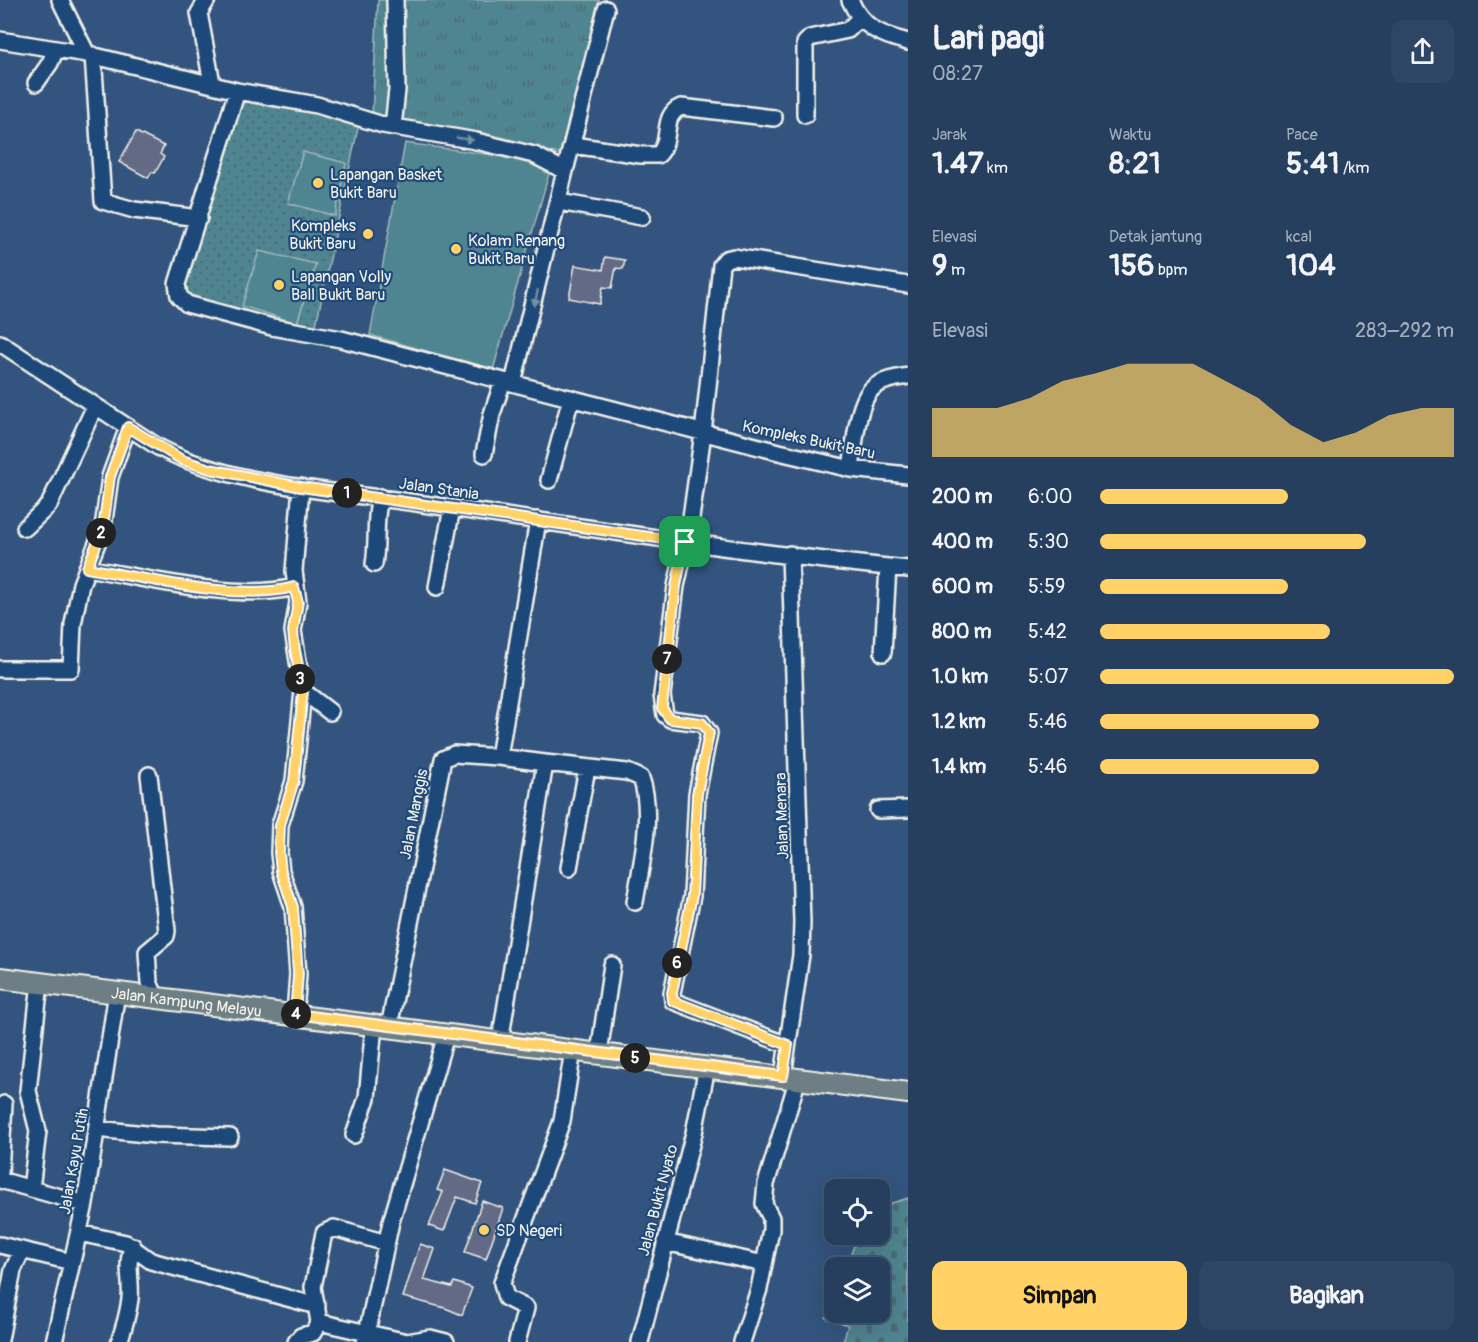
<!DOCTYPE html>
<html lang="id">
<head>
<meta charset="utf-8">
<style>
  body { margin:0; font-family:Pangolin,sans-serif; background:#2e4664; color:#f1f3f6; height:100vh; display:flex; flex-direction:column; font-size:22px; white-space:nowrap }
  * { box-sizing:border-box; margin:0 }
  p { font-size:20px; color:#a4afbc }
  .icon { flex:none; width:33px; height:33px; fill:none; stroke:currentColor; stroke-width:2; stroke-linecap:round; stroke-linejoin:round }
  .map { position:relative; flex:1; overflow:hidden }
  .details { display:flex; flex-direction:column; background:#263f5e; width:570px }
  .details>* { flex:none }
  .controls { position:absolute; left:824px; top:1179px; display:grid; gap:12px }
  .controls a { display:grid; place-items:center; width:66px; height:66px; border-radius:12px; background:#263f5e; box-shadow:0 6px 24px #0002,0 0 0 2px #425873; font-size:30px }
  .pin { position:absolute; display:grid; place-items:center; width:51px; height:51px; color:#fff; margin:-26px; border-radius:12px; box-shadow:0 3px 9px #0006 }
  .km { position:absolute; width:30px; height:30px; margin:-15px; border-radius:50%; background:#222; color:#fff; font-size:16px; line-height:30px; text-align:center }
  .round { display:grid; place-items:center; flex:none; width:63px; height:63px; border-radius:12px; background:#2e4664 }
  .head { display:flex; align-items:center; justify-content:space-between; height:102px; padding:0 24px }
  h1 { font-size:33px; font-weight:800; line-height:45px }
  .stats { display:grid; grid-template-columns:repeat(3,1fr); gap:9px; height:102px; padding:6px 24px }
  .stats div { display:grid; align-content:center }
  .stats b { font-size:30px; font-weight:800 }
  .stats small { font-size:16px; font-weight:400 }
  .stats p { font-size:16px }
  .chart { height:168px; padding:12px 24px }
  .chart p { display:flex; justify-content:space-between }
  .chart svg { width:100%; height:108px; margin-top:6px; fill:#ffd166; opacity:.7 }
  .action { display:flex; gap:12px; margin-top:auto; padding:12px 24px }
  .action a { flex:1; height:69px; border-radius:12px; background:#ffd166; color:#111; font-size:24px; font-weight:800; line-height:69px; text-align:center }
  .action a+a { background:#2e4664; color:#f1f3f6 }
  ul { padding:0 24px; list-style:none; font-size:20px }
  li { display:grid; grid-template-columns:96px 72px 1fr; align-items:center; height:45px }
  li i { height:15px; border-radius:8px; background:#ffd166 }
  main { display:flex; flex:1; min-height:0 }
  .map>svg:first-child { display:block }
  .grass { fill:url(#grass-dots); stroke:#a2babc; stroke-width:1.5 }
  .cemetery { fill:url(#cemetery-stones); stroke:#a2babc; stroke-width:1.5 }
  .park { fill:url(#park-tufts); stroke:#a2babc; stroke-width:1.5 }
  .pitch { fill:#508491; stroke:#a2babc; stroke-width:1.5 }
  .building { fill:#636b86; stroke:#f4f1e8; stroke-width:1.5 }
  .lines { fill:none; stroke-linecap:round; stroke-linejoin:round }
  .minor-casing { stroke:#f4f1e8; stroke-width:20 }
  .major-casing { stroke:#f4f1e8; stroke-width:24 }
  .minor { stroke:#1f4a7a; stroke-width:15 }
  .major { stroke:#6d7e84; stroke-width:20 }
  .oneway { fill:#748da6 }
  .route-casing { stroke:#fff; stroke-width:12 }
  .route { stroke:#ffd166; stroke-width:8 }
  .poi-dot { fill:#ffd166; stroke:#1f4a7a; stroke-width:2 }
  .labels { text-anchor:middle; stroke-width:4.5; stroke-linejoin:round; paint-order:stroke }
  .poi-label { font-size:16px; fill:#f4f1e8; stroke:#1f4a7a; text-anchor:start }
  .street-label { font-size:16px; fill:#f4f1e8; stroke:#1f4a7a }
</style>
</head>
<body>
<main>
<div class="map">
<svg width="908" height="1342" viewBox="0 0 908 1342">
  <defs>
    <pattern id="grass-dots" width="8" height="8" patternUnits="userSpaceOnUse" patternTransform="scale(1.5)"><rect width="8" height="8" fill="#508491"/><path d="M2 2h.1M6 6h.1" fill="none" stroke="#4d6c73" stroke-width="1.8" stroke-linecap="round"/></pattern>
    <pattern id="cemetery-stones" width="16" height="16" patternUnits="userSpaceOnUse" patternTransform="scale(1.5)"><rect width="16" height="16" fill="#508491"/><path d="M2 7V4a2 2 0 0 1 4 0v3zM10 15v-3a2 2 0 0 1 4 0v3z" fill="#4d6c73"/></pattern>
    <pattern id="park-tufts" width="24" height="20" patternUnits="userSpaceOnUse" patternTransform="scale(1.5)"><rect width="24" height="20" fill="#508491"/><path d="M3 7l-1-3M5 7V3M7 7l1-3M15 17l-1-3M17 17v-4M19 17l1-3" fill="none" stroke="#4d6c73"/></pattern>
  </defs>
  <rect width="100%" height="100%" fill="#33547e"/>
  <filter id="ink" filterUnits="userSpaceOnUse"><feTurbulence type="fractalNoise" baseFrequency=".0167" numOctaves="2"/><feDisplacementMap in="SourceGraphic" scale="12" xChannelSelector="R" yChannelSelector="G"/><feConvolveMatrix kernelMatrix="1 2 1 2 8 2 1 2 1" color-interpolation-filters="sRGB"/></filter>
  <g filter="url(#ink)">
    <!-- grass -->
    <path class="grass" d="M 246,100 L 359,123 L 313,339 L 178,300 L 238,102 Z"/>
    <!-- cemetery -->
    <path class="cemetery" d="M 908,1198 L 908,1342 L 843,1342 L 848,1325 L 826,1318 L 834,1299 L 834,1312 L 879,1312 L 879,1268 L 846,1267 L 858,1235 L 879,1234 L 879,1207 Z"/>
    <!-- park -->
    <path class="park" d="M 378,0 L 599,0 L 565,155 L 372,116 Z"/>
    <!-- pitch -->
    <path class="pitch" d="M 405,143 L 552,163 L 493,370 L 370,335 Z
      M 303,152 L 346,163 L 335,216 L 288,203 Z
      M 259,251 L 316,264 L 297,323 L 242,306 Z"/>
    <!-- building -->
    <path class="building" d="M 136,132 L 164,146 L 160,154 L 164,157 L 155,173 L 152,172 L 148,178 L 119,162 Z
      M 605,257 L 625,260 L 623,269 L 616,268 L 612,288 L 603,287 L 600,304 L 569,298 L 575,265 L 603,270 Z
      M 445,1170 L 482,1183 L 475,1203 L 457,1197 L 444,1231 L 429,1226 L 443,1192 L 437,1190 Z
      M 482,1201 L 503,1208 L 486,1259 L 465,1252 Z
      M 420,1244 L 435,1249 L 424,1280 L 452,1287 L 454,1282 L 472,1288 L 462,1315 L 445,1308 L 403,1297 Z"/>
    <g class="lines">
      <!-- minor casing -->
      <g class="minor-casing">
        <path id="minor" d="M 60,0 L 87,54
          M 207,0 L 199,13 L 212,83
          M 850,0 C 862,28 881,35 908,42
          M 0,40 L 87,54 L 237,91 L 317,105 L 383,125 L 476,141 L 534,155 L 565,171 L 513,383
          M 93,55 L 103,201 L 134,210 L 199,218
          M 36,83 L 50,63 L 56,49
          M 237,91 L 177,284 L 179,296 L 187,304 L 272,327 L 341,339 L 779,452 L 851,469 L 908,475
          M 805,115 L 805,43 L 810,38 L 848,30 L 860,18
          M 393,127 L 397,90 L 395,0
          M 573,145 L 641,155 L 658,155 C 673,141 660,116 681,107 L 774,118
          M 565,171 L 606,9
          M 559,202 L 642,217
          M 0,343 L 158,447 C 233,487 339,491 423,504 C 584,527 746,553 908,569
          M 484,454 L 492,414 L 503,381
          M 851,469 C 854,449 857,401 873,388 C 882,380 896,378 908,376
          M 549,480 L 571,398
          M 301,487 L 294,571 L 298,602 L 293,631 L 303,691 L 330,712
          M 25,528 L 49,505 L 95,406
          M 374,564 C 378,542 374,519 380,497
          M 87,568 C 146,578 239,602 294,587
          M 437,587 L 452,508
          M 883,653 L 888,567
          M 0,669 L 71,669 L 73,624 L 81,584 L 103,528 L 110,477 L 128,427
          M 499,757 L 545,763 L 500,1042
          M 545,763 L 627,772 L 641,778 C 654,813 641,866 635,902
          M 149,775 L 167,931 L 166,936 L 147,952 L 149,982 L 156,998
          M 878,810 L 908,809
          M 569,868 L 587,768
          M 295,1014 L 298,974 L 293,907 L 281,871 L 279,853 L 280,825 L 294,781 L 303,691
          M 389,1027 L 443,759 L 454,754 L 499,757 L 538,520
          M 787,1045 L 673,1001 L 672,993 L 692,896 L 697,794 L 709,733 L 702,723 L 670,719 L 665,715 L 662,695 L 676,586 L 690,525 L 703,433 L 721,265 L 726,259 L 734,257 L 908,285
          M 599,1053 L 612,965
          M 783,1076 L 801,955 L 802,922 L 790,554
          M 97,1129 L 155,1135 L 230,1137
          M 354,1135 L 367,1098 L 374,1025
          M 0,1173 L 4,1104
          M 0,1180 L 85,1204
          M 31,1189 L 38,1131 L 28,1091 L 40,982
          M 79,1233 L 126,1243 L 151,1261 L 317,1306
          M 665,1242 L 764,1264
          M 386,1243 L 334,1228 L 324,1233 L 313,1287 L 319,1322 L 407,1342 L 430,1338 L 446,1342
          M 0,1245 L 72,1262
          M 0,1340 L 13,1270 L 22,1250
          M 54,1342 L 85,1204 L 117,992
          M 119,1342 C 124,1328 128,1314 130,1299 C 132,1281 125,1263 133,1246
          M 296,1342 L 301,1336 L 313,1333 L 319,1322
          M 365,1342 L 391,1222 L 446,1035
          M 517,1342 L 526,1308 L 506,1298 L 502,1283 L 562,1121 L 573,1050
          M 640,1342 L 694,1133 L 707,1067
          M 742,1342 L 759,1289 L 771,1230 L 771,1218 L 764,1204 L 766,1184 L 798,1078"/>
      </g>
      <!-- major casing -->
      <g class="major-casing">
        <g id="major">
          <path id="s1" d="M 0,978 L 908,1093"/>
        </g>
      </g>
      <!-- minor -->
      <use href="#minor" class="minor"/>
      <!-- major -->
      <use href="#major" class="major"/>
    </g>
    <!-- one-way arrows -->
    <defs><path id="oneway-solid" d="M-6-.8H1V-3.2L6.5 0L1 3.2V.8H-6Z" transform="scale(1.5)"/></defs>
    <g class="oneway">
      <use href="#oneway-solid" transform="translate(465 139) rotate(9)"/>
      <use href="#oneway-solid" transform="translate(536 298) rotate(103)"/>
    </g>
  </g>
  <g class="lines" filter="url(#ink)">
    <!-- route casing -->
    <g class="route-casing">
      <path id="route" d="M 128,427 L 182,460 L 210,469 L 301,487 L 685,542 L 676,586 L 662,708 L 670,719 L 702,723 L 709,733 L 697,794 L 692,896 L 672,993 L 673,1001 L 788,1045 L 783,1076 L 295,1014 L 298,974 L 293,907 L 281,871 L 279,853 L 280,825 L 294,781 L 303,691 L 295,650 L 293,631 L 298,602 L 294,587 C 239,602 146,578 87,568 L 103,528 L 110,477 Z"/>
    </g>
    <!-- route -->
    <use href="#route" class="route"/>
  </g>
  <!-- markers -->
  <g class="poi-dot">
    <circle cx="318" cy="183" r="6"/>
    <circle cx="368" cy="234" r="6"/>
    <circle cx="456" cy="249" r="6"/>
    <circle cx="279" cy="285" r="6"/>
    <circle cx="484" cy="1230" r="6"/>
  </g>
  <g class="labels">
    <!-- poi labels -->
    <g class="poi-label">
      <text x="330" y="180">Lapangan Basket<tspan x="330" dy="18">Bukit Baru</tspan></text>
      <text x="356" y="231" text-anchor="end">Kompleks<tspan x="356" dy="18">Bukit Baru</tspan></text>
      <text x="468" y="246">Kolam Renang<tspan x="468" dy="18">Bukit Baru</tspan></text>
      <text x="291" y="282">Lapangan Volly<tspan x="291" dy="18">Ball Bukit Baru</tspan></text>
      <text x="496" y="1236">SD Negeri</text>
    </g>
    <!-- street labels -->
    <g class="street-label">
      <text transform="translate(809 439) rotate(12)" y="6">Kompleks Bukit Baru</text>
      <text transform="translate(439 488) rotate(8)" y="6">Jalan Stania</text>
      <text transform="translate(413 814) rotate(-79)" y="6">Jalan Manggis</text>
      <text transform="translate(781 816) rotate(-92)" y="6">Jalan Menara</text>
      <text dy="6" stroke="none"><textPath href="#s1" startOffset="188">Jalan Kampung Melayu</textPath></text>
      <text transform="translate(73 1161) rotate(-80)" y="6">Jalan Kayu Putih</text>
      <text transform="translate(657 1200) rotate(-75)" y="6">Jalan Bukit Nyato</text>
    </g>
  </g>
</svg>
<div class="controls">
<a><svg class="icon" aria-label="locate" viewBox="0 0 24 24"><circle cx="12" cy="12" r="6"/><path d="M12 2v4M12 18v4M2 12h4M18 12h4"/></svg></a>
<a><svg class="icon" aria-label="layers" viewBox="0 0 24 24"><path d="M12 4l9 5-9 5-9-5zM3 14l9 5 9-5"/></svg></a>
</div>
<div class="pin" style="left:685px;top:542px;background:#1e9e55"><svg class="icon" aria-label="arrive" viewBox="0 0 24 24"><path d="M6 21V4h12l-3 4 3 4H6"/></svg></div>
<b class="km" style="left:347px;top:493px">1</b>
<b class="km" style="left:101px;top:533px">2</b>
<b class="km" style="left:300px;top:679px">3</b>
<b class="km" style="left:296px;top:1014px">4</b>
<b class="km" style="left:635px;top:1058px">5</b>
<b class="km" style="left:677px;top:963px">6</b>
<b class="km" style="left:667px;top:659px">7</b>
</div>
<section class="details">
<div class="head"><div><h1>Lari pagi</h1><p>08:27</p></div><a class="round"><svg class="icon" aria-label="share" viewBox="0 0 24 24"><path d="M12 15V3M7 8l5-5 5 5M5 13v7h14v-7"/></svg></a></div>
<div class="stats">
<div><p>Jarak</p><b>1.47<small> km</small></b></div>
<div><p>Waktu</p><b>8:21</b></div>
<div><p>Pace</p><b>5:41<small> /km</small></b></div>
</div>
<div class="stats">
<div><p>Elevasi</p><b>9<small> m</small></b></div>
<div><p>Detak jantung</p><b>156<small> bpm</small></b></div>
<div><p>kcal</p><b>104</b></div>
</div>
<div class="chart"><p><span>Elevasi</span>283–292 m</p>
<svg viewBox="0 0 160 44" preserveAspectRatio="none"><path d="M0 44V24L10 24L20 24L30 20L40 13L50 10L60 6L70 6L80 6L90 13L100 20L110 31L120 38L130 34L140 27L150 24L160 24V44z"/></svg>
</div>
<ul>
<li><b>200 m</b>6:00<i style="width:53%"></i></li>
<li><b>400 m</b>5:30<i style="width:75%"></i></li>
<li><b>600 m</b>5:59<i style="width:53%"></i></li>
<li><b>800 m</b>5:42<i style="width:65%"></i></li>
<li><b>1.0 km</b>5:07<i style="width:100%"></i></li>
<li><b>1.2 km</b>5:46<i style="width:62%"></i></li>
<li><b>1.4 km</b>5:46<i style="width:62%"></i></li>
</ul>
<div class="action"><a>Simpan</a><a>Bagikan</a></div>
</section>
</main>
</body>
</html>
